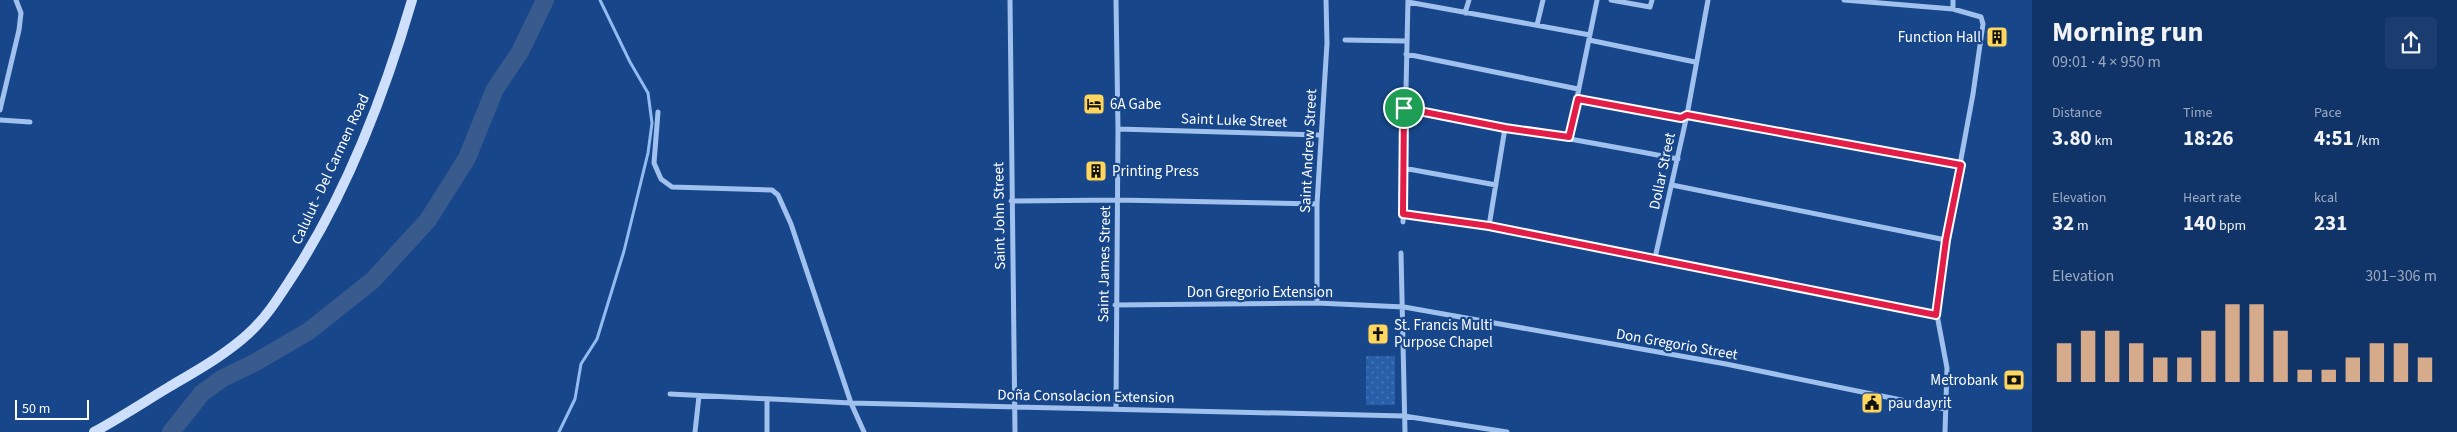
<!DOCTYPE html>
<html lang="en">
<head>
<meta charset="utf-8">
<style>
  body { margin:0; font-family:"Source Sans 3",sans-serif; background:#1a3c6e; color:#f1f3f6; height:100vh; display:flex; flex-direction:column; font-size:19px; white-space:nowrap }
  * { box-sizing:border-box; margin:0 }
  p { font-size:16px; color:#9caac0 }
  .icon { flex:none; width:28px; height:28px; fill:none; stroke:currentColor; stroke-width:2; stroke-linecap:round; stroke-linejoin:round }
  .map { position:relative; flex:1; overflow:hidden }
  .sheet { display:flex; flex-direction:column; background:#113468; width:425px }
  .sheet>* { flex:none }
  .scale { position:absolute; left:15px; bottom:12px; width:74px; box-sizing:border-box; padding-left:5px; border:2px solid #fff; border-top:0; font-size:14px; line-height:18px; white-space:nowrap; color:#fff; -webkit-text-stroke:4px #17468a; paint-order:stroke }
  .pin { position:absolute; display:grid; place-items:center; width:42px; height:42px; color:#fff; margin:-21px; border:2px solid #fff; border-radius:50%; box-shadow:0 1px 5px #0007 }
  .round { display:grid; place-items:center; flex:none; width:52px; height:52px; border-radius:5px; background:#1a3c6e }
  .headline { display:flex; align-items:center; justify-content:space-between; height:85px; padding:0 20px }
  h1 { font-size:28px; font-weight:700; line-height:38px }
  .figures { display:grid; grid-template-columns:repeat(3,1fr); gap:8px; height:85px; padding:5px 20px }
  .figures div { display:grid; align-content:center }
  .figures b { font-size:21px; font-weight:700 }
  .figures small { font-size:14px; font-weight:400 }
  .figures p { font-size:14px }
  .chart { height:140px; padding:10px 20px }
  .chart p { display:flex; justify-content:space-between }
  .chart svg { width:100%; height:90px; margin-top:5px; stroke:#d6ab8b; stroke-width:6 }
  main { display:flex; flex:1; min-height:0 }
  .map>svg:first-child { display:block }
  .park { fill:url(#park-dots) }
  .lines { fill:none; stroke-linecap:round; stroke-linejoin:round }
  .stream { stroke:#92bbf1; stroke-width:3 }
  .river { stroke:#385a8d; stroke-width:18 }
  .street { stroke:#a0c1ee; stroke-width:5 }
  .secondary { stroke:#cddffa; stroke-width:10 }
  .route-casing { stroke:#fff; stroke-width:10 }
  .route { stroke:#e11d48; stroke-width:6 }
  .labels { text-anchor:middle; stroke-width:4.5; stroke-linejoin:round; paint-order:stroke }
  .poi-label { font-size:15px; fill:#fff; stroke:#17468a; text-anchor:start }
  .street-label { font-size:15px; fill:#fff; stroke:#17468a }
</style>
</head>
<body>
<main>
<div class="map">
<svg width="2032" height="432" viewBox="0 0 2032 432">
  <defs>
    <pattern id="park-dots" width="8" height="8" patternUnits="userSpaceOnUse" patternTransform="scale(1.25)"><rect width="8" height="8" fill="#295fa9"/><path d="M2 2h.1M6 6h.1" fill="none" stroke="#4977b6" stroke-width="1.8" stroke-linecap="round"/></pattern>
  </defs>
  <rect width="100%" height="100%" fill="#17468a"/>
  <!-- park -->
  <path class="park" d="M 1366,356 L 1395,356 L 1395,405 L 1366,405 Z"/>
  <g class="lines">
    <!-- stream -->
    <path class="stream" d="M 559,432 L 575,399 L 581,364 L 597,339 L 624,251 L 648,153 L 652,123 L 648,93 L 630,62 L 600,0"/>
    <!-- river -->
    <path class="river" d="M 171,432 L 202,393 L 223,378 L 256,362 L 309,331 L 373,280 L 428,220 L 467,158 L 495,89 L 520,52 L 545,0"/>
    <!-- street -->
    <path class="street" d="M 1010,0 L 1015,432
      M 1116,0 L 1118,129 L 1116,408
      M 1611,0 L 1650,7 L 1652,0
      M 1844,0 L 1953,9 L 1953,0
      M 1408,2 L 1590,35
      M 1465,13 L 1469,0
      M 1537,25 L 1543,0
      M 1345,40 L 1406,41
      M 1589,40 L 1695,62
      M 1406,54 L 1578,89
      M 1578,99 L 1681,118 L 1687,115 L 1961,165
      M 1404,108 C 1495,127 1587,141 1678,159
      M 0,110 L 19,30 L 21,13 L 16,0
      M 658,112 L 654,163 L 661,179 L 672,187 L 772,190 L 778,195 L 791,224 L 851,403 L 864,432
      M 0,120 L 30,122
      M 1118,129 L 1319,135
      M 1569,137 L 1597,0
      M 1403,168 L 1496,185
      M 1672,185 L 1946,240
      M 1011,201 L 1117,200 L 1317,204
      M 1403,214 L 1489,226 L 1937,315
      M 1403,222 L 1408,0
      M 1489,226 L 1505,128
      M 1401,253 L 1405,432
      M 1655,258 L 1687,115 L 1708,0
      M 1317,303 L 1317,204 L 1327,43 L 1326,0
      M 1115,305 L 1317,303 L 1404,307 L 1726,364 L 1945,409
      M 670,394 L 851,403 L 1404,416 L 1507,432
      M 695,432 L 699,396
      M 767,432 L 767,401
      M 1945,432 L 1947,368 L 1937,315 L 1946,240 L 1973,94 L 1983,24 L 1981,17 L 1953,9"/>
    <!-- secondary -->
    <path class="secondary" d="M 94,432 C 120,418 144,402 169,387 C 196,371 225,355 248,334 C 266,318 279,297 292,277 C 347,193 384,96 412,0"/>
  </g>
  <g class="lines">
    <!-- route casing -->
    <g class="route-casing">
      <path id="route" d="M 1578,99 L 1681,118 L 1687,115 L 1961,165 L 1946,240 L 1936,315 L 1489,226 L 1403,214 L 1404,108 L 1505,128 L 1569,137 Z"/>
    </g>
    <!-- route -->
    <use href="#route" class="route"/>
  </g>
  <!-- icons -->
  <defs>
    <g id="building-square" transform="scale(1.125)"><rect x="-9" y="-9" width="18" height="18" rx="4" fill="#ffd65d" stroke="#17468a"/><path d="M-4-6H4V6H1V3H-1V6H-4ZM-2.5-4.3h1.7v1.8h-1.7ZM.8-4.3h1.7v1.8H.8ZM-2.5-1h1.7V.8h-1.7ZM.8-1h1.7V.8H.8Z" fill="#111"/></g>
    <g id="hotel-square" transform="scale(1.125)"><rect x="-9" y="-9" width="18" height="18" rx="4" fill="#ffd65d" stroke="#17468a"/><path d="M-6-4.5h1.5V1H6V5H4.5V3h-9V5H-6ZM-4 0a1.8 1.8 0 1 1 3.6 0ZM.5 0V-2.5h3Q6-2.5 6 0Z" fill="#111"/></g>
    <g id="church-square" transform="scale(1.125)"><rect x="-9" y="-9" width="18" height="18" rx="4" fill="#ffd65d" stroke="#17468a"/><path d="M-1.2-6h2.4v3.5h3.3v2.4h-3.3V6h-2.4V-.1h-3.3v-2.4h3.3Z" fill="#111"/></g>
    <g id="bank-square" transform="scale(1.125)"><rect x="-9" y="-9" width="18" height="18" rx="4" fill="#ffd65d" stroke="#17468a"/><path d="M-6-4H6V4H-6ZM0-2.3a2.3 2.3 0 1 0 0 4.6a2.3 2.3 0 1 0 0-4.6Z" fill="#111"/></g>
    <g id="civic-square" transform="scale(1.125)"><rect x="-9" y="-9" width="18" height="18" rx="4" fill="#ffd65d" stroke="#17468a"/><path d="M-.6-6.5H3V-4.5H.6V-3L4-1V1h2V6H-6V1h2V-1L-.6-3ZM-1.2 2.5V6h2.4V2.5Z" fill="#111"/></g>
  </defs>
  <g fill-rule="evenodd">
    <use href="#building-square" x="1997" y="37"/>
    <use href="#hotel-square" x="1094" y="104"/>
    <use href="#building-square" x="1096" y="171"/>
    <use href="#church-square" x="1378" y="334"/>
    <use href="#bank-square" x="2014" y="380"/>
    <use href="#civic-square" x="1872" y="403"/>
  </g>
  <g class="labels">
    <!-- poi labels -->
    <g class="poi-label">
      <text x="1981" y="42" text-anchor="end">Function Hall</text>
      <text x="1110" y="109">6A Gabe</text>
      <text x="1112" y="176">Printing Press</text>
      <text x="1394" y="330">St. Francis Multi<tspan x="1394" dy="17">Purpose Chapel</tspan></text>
      <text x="1998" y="385" text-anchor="end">Metrobank</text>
      <text x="1888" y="408">pau dayrit</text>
    </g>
    <!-- street labels -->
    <g class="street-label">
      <text transform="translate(1234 120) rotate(2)" y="5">Saint Luke Street</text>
      <text transform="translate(1308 151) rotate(-87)" y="5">Saint Andrew Street</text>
      <text transform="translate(330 169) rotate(-65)" y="5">Calulut - Del Carmen Road</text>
      <text transform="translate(1662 171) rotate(-78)" y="5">Dollar Street</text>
      <text transform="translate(999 216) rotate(-91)" y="5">Saint John Street</text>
      <text transform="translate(1104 264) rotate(-89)" y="5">Saint James Street</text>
      <text x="1260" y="297">Don Gregorio Extension</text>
      <text transform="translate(1677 344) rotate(10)" y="5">Don Gregorio Street</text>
      <text transform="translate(1086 396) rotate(1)" y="5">Doña Consolacion Extension</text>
    </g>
  </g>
</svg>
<div class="scale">50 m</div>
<div class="pin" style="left:1404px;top:108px;background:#1e9e55"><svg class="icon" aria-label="arrive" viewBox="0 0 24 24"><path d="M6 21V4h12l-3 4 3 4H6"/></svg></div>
</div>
<section class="sheet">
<div class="headline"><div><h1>Morning run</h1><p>09:01 · 4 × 950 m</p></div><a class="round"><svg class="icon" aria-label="share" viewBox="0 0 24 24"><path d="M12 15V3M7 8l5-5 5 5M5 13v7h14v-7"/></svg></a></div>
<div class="figures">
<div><p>Distance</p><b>3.80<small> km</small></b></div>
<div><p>Time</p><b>18:26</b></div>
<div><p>Pace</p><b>4:51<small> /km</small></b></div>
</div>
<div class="figures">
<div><p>Elevation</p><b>32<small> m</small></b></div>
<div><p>Heart rate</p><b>140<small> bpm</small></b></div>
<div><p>kcal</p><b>231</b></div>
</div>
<div class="chart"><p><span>Elevation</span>301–306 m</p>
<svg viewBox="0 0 160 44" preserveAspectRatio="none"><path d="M5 44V25M15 44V19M25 44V19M35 44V25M45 44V32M55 44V32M65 44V19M75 44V6M85 44V6M95 44V19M105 44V38M115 44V38M125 44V32M135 44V25M145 44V25M155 44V32"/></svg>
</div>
</section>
</main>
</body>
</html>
